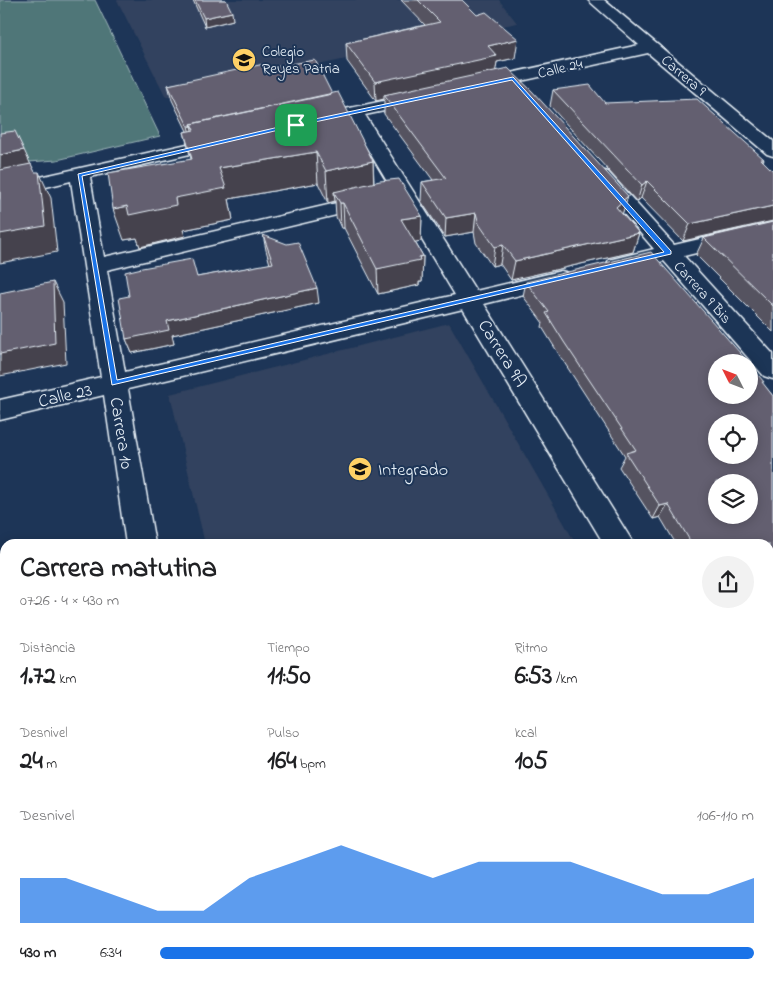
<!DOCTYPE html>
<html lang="es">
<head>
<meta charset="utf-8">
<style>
  body { margin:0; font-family:"Indie Flower",sans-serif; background:#f2f2f2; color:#202124; height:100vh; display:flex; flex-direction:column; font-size:19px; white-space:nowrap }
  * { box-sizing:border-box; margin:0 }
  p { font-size:16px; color:#757577 }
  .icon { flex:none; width:28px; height:28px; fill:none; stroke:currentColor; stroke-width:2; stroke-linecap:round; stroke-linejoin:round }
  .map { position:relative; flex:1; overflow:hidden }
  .sheet { position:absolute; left:0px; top:539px; width:774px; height:444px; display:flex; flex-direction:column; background:#fff; border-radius:15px 15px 0 0; box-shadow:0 2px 12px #0003 }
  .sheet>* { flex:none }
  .needle { width:32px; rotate:312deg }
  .fabs { position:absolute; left:708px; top:354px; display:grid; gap:10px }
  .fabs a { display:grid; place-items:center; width:50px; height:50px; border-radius:50%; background:#fff; box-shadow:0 2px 12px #0003; font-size:25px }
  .pin { position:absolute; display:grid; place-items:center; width:42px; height:42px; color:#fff; margin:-21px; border-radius:10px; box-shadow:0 2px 8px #0006 }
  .round { display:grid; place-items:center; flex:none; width:52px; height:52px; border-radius:26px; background:#f2f2f2 }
  .summary { display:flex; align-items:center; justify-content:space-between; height:85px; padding:0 20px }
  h1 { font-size:28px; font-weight:700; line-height:38px }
  .figures { display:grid; grid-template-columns:repeat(3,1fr); gap:8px; height:85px; padding:5px 20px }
  .figures div { display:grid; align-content:center }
  .figures b { font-size:25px; font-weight:700 }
  .figures small { font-size:14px; font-weight:400 }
  .figures p { font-size:14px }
  .chart { height:140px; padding:10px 20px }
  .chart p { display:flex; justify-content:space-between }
  .chart svg { width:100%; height:90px; margin-top:5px; fill:#1a73e8; opacity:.7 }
  ul { padding:0 20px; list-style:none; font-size:16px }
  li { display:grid; grid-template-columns:80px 60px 1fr; align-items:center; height:38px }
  li i { height:12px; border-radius:6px; background:#1a73e8 }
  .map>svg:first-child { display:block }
  .built { fill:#32425e }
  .green { fill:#507678; stroke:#9cb4b8 }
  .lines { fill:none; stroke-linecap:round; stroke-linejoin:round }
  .minor-casing { stroke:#e8f1f8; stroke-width:3 }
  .minor { fill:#1d3557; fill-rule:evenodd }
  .wall { fill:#555260; stroke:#e8f1f8 }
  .shaded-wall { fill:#45424e; stroke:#e8f1f8 }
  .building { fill:#635f70; stroke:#e8f1f8; fill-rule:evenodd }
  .route { fill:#1a73e8; stroke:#fff; fill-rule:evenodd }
  .labels { text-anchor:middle; stroke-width:4; stroke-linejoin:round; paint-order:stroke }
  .far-poi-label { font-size:15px; fill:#e8f1f8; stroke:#1d3557; text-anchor:start }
  .far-street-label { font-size:15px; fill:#e8f1f8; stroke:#1d3557 }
  .street-label { font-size:18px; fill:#e8f1f8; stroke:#1d3557 }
  .poi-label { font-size:18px; fill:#e8f1f8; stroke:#1d3557; text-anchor:start }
</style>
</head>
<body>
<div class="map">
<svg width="773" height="982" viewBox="0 0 773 982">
  <rect width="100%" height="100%" fill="#1d3557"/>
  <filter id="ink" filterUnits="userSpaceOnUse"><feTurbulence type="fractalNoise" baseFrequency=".02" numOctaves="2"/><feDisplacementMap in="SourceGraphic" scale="10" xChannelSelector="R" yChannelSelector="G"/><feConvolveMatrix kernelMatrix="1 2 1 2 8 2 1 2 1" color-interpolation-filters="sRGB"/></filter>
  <g filter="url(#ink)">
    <!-- built -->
    <path class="built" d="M 117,0 L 499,0 L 517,23 L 166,97 Z
      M 449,323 L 576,544 L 205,544 L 170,394 Z
      M 307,978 L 769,978 L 773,982 L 308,982 Z"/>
    <!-- green -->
    <path class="green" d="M 0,0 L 95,0 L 160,136 L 57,160 L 0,164 Z"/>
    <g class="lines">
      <!-- minor casing -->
      <g class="minor-casing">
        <path id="minor" d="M 588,0 L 604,0 L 773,141 L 773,156 L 767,154 L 648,53 L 480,90 L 474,89 L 472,85 L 474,81 L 639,45 Z
          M 421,93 L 427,94 L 429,98 L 427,102 L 365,115 L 476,291 L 561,271 L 569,273 L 572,278 L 569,283 L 484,304 L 634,544 L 604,544 L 463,309 L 128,389 L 155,544 L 126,544 L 104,395 L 0,420 L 0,400 L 101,377 L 71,181 L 0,198 L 0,186 L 223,136 L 229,137 L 232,141 L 229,145 L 90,177 L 104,257 L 371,195 L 378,197 L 381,201 L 378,205 L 107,270 L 125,372 L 455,295 L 349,118 L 312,126 L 306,125 L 303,121 L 306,117 L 312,116 Z
          M 601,170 L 608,172 L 674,245 L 773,222 L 773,234 L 684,256 L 773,354 L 773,379 L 764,376 L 664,261 L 617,272 L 609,270 L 606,265 L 609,260 L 654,249 L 591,176 L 594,172 Z
          M 773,630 L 773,660 L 769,661 L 769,631 Z
          M 5,680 L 5,712 L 0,713 L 0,681 Z
          M 5,756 L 5,792 L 0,793 L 0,757 Z
          M 769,766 L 773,768 L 773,809 L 769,807 Z
          M 193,978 L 233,978 L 234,982 L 194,982 Z"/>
      </g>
      <!-- minor -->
      <use href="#minor" class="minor"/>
    </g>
    <!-- wall -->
    <path class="wall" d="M 193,0 L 226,0 L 233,20 L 205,27 Z
      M 401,0 L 462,0 L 515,58 L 497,62 L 495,71 L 628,196 L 622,214 L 639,233 L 633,252 L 511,280 L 500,264 L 492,266 L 476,243 L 474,232 L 445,237 L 421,201 L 422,182 L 433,180 L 384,114 L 384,99 L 376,101 L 347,61 L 346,43 L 425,25 Z
      M 268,68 L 332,94 L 373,161 L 374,182 L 422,216 L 421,241 L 415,242 L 423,256 L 422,282 L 419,282 L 419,285 L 378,294 L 344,228 L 341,228 L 336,217 L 335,201 L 328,203 L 318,183 L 229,199 L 233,220 L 183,230 L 185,236 L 140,247 L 137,238 L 124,240 L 191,159 L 184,132 L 187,131 L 172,100 L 168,85 Z
      M 553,90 L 605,103 L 764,159 L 763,161 L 773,171 L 773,221 L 683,241 L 641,198 L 637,202 L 550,106 Z
      M 773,222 L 773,332 L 696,255 L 704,238 Z
      M 263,235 L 319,303 L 172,335 L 174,344 L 132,353 L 126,339 L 129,296 L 197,277 L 270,264 L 266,250 Z
      M 526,282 L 763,384 L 773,396 L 773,607 L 769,608 L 769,544 L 676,544 L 660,517 L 653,519 L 619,467 L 625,456 L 560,356 L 542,327 L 543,323 L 523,296 Z
      M 769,871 L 773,878 L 773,982 L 767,982 L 764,978 L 769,978 Z
      M 528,978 L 593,978 L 582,982 L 530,982 Z"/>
    <!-- shaded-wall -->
    <path class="shaded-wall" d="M 232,12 L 233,20 L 205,27 L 204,18 Z
      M 518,39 L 515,58 L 497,62 L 495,75 L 384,95 L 384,99 L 376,101 L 375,82 L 488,46 Z
      M 188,126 L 191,126 L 195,141 L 192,142 Z
      M 24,150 L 36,176 L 0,184 L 0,155 Z
      M 316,152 L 318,183 L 229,199 L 233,220 L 183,230 L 185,236 L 140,247 L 137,238 L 124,240 L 113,209 L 175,198 L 219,168 Z
      M 373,161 L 374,192 L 334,192 L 335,201 L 328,203 L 326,171 Z
      M 39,172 L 51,198 L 57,252 L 0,263 L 0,234 Z
      M 647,181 L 641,198 L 637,202 L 642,185 Z
      M 628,196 L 622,215 L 616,207 Z
      M 340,203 L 343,203 L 344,228 L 341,228 Z
      M 773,206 L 773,221 L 683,241 L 690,224 Z
      M 476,213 L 474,232 L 445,237 L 446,218 Z
      M 422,216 L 421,241 L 401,245 L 401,219 Z
      M 639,233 L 633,252 L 511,280 L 515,261 Z
      M 503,245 L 500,264 L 492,266 L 495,247 Z
      M 423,256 L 422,282 L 419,282 L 419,285 L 378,294 L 377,269 Z
      M 53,282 L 63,302 L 66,363 L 0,376 L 0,354 Z
      M 317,288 L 319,303 L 172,335 L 174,344 L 132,353 L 126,339 L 167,321 Z
      M 668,504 L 660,517 L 653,519 L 660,506 Z
      M 773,600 L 773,607 L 769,608 L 769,601 Z
      M 70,978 L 91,978 L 91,982 L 70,982 Z"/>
    <!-- building -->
    <path class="building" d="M 195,0 L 226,0 L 232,12 L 204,18 Z
      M 418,0 L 462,0 L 477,15 L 486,12 L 518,39 L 488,46 L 497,56 L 375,82 L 346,43 L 440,22 Z
      M 315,60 L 332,94 L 191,124 L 192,126 L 188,126 L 168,85 L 264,64 L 268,68 Z
      M 508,68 L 532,91 L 628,196 L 616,207 L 639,233 L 515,261 L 503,245 L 495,247 L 479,224 L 476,213 L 446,218 L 422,182 L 446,178 L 384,95 Z
      M 590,85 L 605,103 L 697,99 L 764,159 L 761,159 L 773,171 L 773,206 L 690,224 L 647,181 L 642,185 L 553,90 Z
      M 338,92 L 373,161 L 326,171 L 316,152 L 219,168 L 226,188 L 175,198 L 176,205 L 129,215 L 127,206 L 113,209 L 108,173 L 192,159 L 184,132 L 194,130 L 191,124 Z
      M 15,131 L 24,150 L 0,155 L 0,133 Z
      M 31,164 L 35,172 L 39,172 L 45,226 L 0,234 L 0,170 Z
      M 399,179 L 422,216 L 401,219 L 423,256 L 419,257 L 420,260 L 377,269 L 343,203 L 340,203 L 334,192 L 380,181 Z
      M 773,222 L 773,306 L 704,238 Z
      M 263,235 L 287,244 L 298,242 L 317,288 L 167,321 L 169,330 L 126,339 L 119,298 L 129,296 L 125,272 L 142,268 L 192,259 L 197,277 L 273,263 Z
      M 651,252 L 748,362 L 716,362 L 716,395 L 749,395 L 749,364 L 764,382 L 762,382 L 773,396 L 773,600 L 769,601 L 769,544 L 692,544 L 668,504 L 660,506 L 626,453 L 636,450 L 564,342 L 546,313 L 549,312 L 526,282 ZM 716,422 L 749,422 L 749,455 L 716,455 ZM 716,482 L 749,482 L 749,515 L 716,515 Z
      M 53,282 L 55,343 L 0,354 L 0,293 Z
      M 5,793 L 5,978 L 70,978 L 70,982 L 0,982 L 0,795 Z
      M 769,871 L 773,878 L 773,976 L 769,968 Z
      M 282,978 L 362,978 L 363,982 L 283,982 Z
      M 532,978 L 593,978 L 582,982 L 533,982 Z"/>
  </g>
  <!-- route -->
  <path class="route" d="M 513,77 L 671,251 L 671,254 L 112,385 L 78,174 L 296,123 ZM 512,80 L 664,252 L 117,380 L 82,176 L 296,126 Z"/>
  <!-- icons -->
  <defs>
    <g id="school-disc" transform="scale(1.25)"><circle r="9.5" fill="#ffd166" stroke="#1d3557"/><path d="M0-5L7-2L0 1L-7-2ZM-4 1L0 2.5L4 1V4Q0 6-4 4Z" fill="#111"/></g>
  </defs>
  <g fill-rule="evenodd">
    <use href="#school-disc" x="244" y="60"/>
    <use href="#school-disc" x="360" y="469"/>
  </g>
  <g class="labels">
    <!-- far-poi labels -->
    <g class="far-poi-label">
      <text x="262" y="56">Colegio<tspan x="262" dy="17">Reyes Patria</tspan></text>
    </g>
    <!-- far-street labels -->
    <g class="far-street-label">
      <text transform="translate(560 68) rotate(-13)" y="5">Calle 24</text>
      <text transform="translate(684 75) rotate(41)" y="5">Carrera 9</text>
      <text transform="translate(703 292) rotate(48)" y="5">Carrera 9 Bis</text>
    </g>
    <!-- street labels -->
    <g class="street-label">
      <text transform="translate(503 353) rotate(58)" y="6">Carrera 9A</text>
      <text transform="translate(65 395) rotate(-13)" y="6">Calle 23</text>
      <text transform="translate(122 433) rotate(81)" y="6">Carrera 10</text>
    </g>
    <!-- poi labels -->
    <g class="poi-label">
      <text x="378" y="475">Integrado</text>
    </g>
  </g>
</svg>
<div class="fabs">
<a><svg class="needle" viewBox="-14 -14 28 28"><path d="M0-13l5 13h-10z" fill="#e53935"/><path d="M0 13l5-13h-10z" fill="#757577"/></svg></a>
<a><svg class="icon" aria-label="locate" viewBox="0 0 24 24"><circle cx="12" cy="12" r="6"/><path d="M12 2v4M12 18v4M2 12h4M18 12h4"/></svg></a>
<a><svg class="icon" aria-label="layers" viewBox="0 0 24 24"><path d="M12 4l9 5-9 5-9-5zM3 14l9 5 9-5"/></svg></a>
</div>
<div class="pin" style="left:296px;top:125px;background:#1e9e55"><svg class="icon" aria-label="arrive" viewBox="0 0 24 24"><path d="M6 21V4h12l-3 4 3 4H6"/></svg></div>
<section class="sheet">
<div class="summary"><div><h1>Carrera matutina</h1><p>07:26 · 4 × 430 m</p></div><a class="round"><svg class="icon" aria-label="share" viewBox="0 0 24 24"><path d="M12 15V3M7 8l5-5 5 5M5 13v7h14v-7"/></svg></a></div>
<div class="figures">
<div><p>Distancia</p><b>1.72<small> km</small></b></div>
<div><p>Tiempo</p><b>11:50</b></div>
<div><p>Ritmo</p><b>6:53<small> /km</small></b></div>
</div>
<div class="figures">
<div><p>Desnivel</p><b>24<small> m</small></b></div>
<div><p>Pulso</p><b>164<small> bpm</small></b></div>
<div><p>kcal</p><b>105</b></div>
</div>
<div class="chart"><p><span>Desnivel</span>106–110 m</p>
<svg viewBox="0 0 160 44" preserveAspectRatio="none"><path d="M0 44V22L10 22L20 30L30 38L40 38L50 22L60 14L70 6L80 14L90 22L100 14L110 14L120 14L130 22L140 30L150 30L160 22V44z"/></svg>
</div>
<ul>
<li><b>430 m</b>6:34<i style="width:100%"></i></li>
</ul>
</section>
</div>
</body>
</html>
